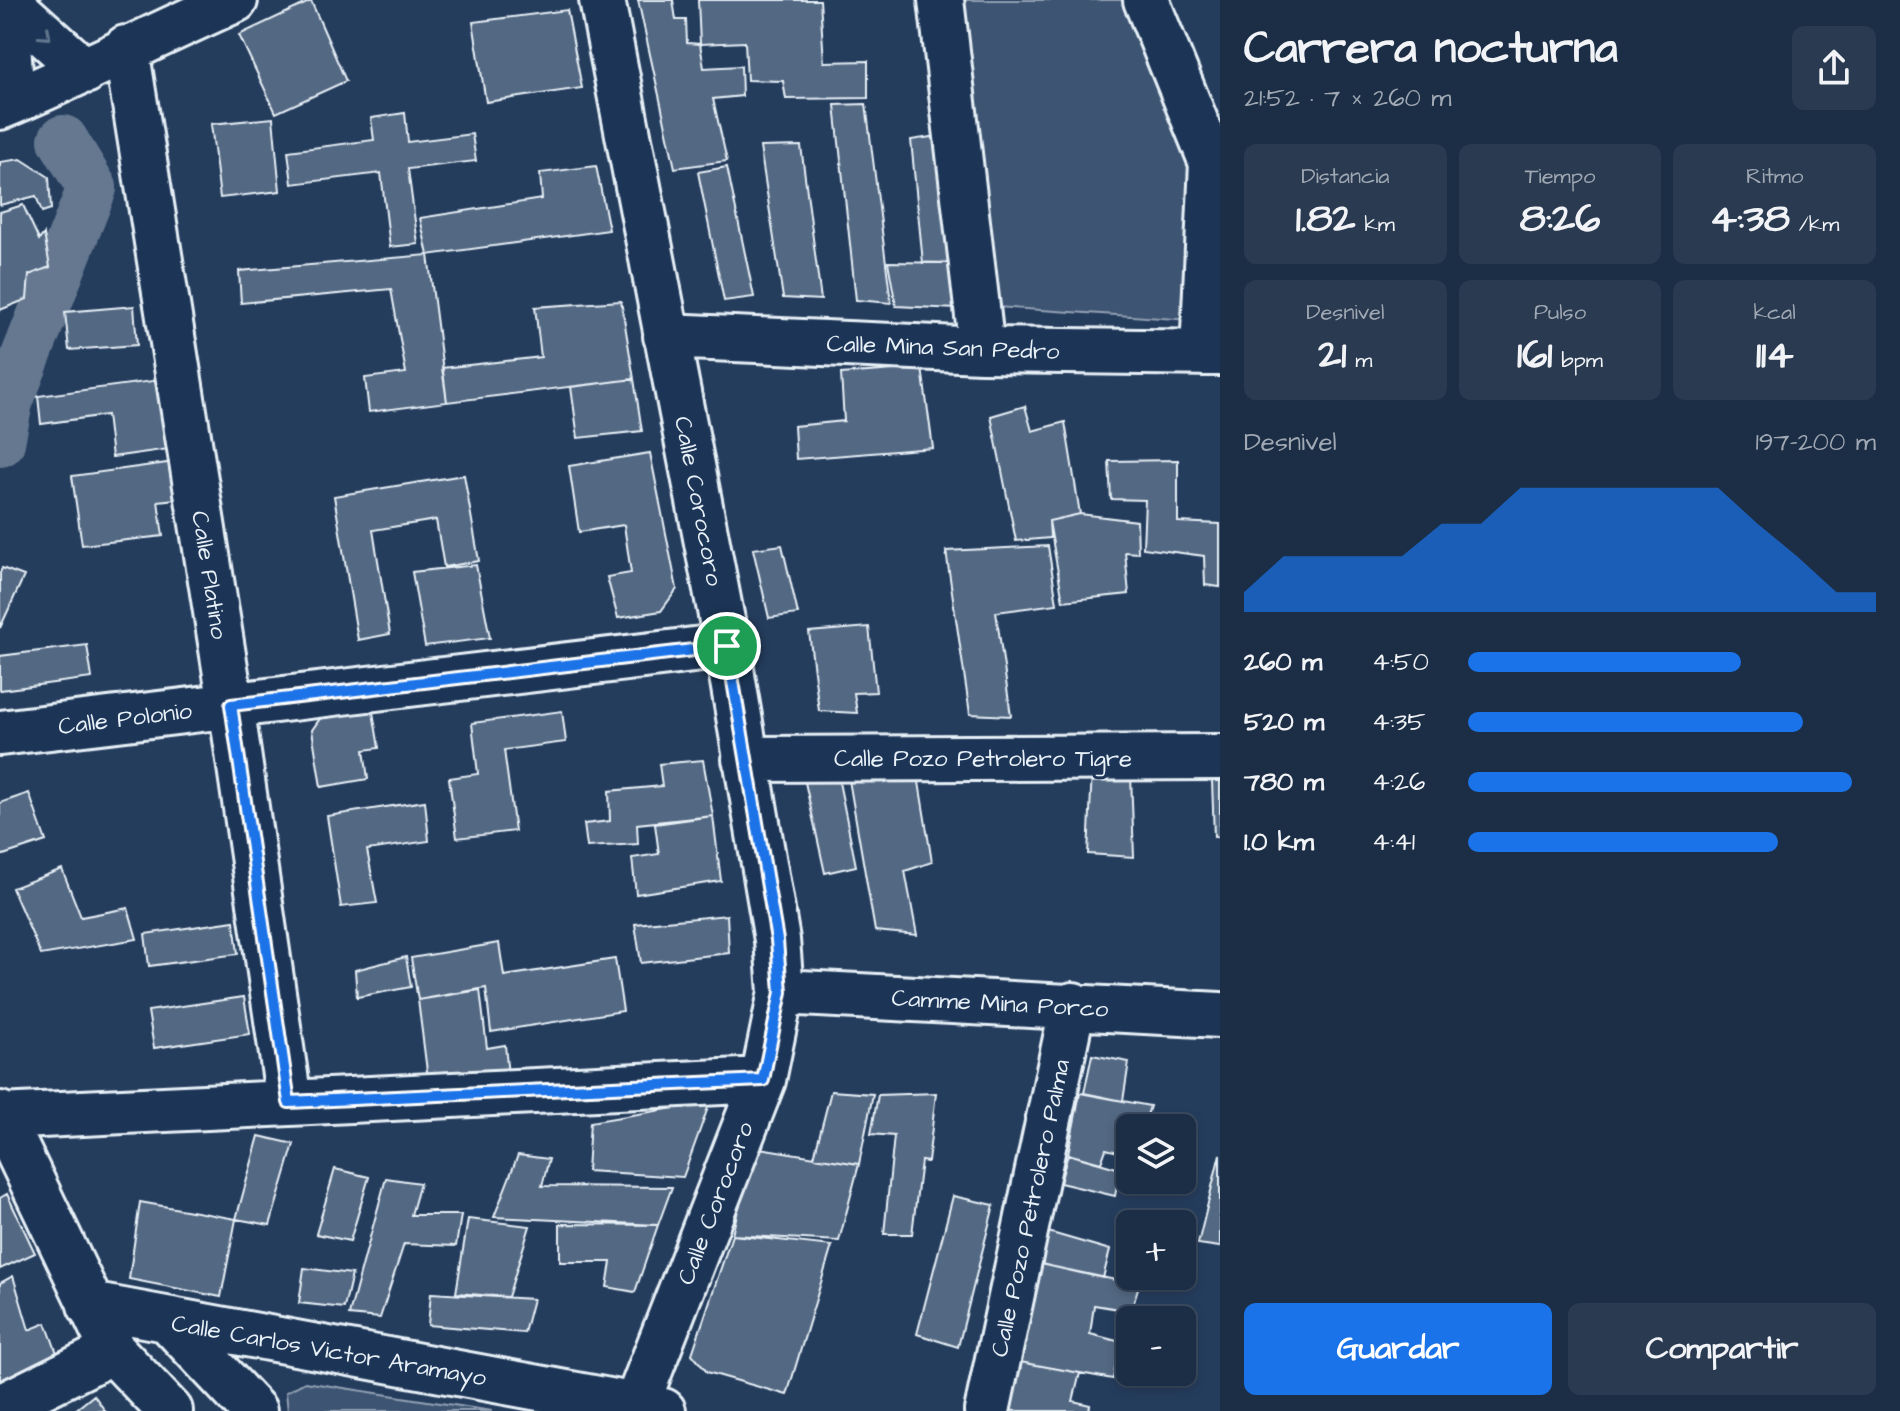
<!DOCTYPE html>
<html lang="es">
<head>
<meta charset="utf-8">
<style>
  body { margin:0; font-family:"Architects Daughter",sans-serif; background:#293a51; color:#f1f3f6; height:100vh; display:flex; flex-direction:column; font-size:30px; white-space:nowrap }
  * { box-sizing:border-box; margin:0 }
  p { font-size:26px; color:#a0a8b3 }
  .icon { flex:none; width:44px; height:44px; fill:none; stroke:currentColor; stroke-width:2; stroke-linecap:round; stroke-linejoin:round }
  .map { position:relative; flex:1; overflow:hidden }
  .side { display:flex; flex-direction:column; background:#1c2e46; width:680px }
  .side>* { flex:none }
  .controls { position:absolute; left:1116px; top:1114px; display:grid; gap:16px }
  .controls a { display:grid; place-items:center; width:80px; height:80px; border-radius:12px; background:#1c2e46; box-shadow:0 4px 12px #0003,0 0 0 2px #3a4a5f; font-size:40px }
  .pin { position:absolute; display:grid; place-items:center; width:68px; height:68px; color:#fff; margin:-34px; border:4px solid #fff; border-radius:50%; box-shadow:0 2px 8px #0007 }
  .round { display:grid; place-items:center; flex:none; width:84px; height:84px; border-radius:12px; background:#293a51 }
  .headline { display:flex; align-items:center; justify-content:space-between; height:136px; padding:0 24px }
  h1 { font-size:44px; font-weight:800; line-height:60px }
  .stats { display:grid; grid-template-columns:repeat(3,1fr); gap:12px; height:136px; padding:8px 24px }
  .stats div { display:grid; align-content:center; border-radius:12px; background:#293a51; text-align:center }
  .stats b { font-size:40px; font-weight:800 }
  .stats small { font-size:22px; font-weight:400 }
  .stats p { font-size:22px }
  .chart { height:224px; padding:16px 24px }
  .chart p { display:flex; justify-content:space-between }
  .chart svg { width:100%; height:144px; margin-top:8px; fill:#1a73e8; opacity:.7 }
  .cta { display:flex; gap:16px; margin-top:auto; padding:16px 24px }
  .cta a { flex:1; height:92px; border-radius:12px; background:#1a73e8; color:#fff; font-size:32px; font-weight:800; line-height:92px; text-align:center }
  .cta a+a { background:#293a51; color:#f1f3f6 }
  ul { padding:0 24px; list-style:none; font-size:26px }
  li { display:grid; grid-template-columns:128px 96px 1fr; align-items:center; height:60px }
  li i { height:20px; border-radius:10px; background:#1a73e8 }
  main { display:flex; flex:1; min-height:0 }
  .map>svg:first-child { display:block }
  .green { fill:#3e5472; stroke:#93a2b5; stroke-width:2 }
  .lines { fill:none; stroke-linecap:round; stroke-linejoin:round }
  .canal { stroke:#657890; stroke-width:50 }
  .building { fill:#536782; stroke:#e8f1f8; stroke-width:2 }
  .minor-casing { stroke:#e8f1f8; stroke-width:50 }
  .minor { stroke:#1d3557; stroke-width:44 }
  .oneway { stroke:#64778f }
  .route-casing { stroke:#fff; stroke-width:16 }
  .route { stroke:#1a73e8; stroke-width:10 }
  .labels { text-anchor:middle; stroke-width:6; stroke-linejoin:round; paint-order:stroke }
  .street-label { font-size:24px; fill:#e8f1f8; stroke:#1d3557 }
</style>
</head>
<body>
<main>
<div class="map">
<svg width="1220" height="1411" viewBox="0 0 1220 1411">
  <rect width="100%" height="100%" fill="#253d5d"/>
  <filter id="ink" filterUnits="userSpaceOnUse"><feTurbulence type="fractalNoise" baseFrequency=".0125" numOctaves="2"/><feDisplacementMap in="SourceGraphic" scale="16" xChannelSelector="R" yChannelSelector="G"/><feConvolveMatrix kernelMatrix="1 2 1 2 8 2 1 2 1" color-interpolation-filters="sRGB"/></filter>
  <g filter="url(#ink)">
    <!-- green -->
    <path class="green" d="M 954,0 L 1136,0 L 1202,164 L 1191,320 L 996,307 Z
      M 305,1382 L 318,1384 L 492,1411 L 288,1411 L 286,1392 Z"/>
    <g class="lines">
      <!-- canal -->
      <path class="canal" d="M 0,442 L 8,402 L 92,188 L 63,140"/>
    </g>
    <!-- building -->
    <path class="building" d="M 638,0 L 673,0 L 676,20 L 686,20 L 687,43 L 700,44 L 704,68 L 741,66 L 742,96 L 713,99 L 727,161 L 675,168 Z
      M 698,0 L 820,0 L 824,62 L 868,61 L 868,98 L 786,99 L 783,81 L 747,80 L 745,42 L 700,44 Z
      M 311,1 L 346,81 L 276,113 L 239,35 Z
      M 567,10 L 582,88 L 486,102 L 473,22 Z
      M 866,104 L 891,303 L 856,300 L 835,105 Z
      M 405,113 L 408,142 L 472,134 L 476,161 L 408,169 L 418,244 L 390,247 L 381,173 L 292,184 L 288,151 L 374,140 L 371,118 Z
      M 273,118 L 280,191 L 220,198 L 211,124 Z
      M 938,136 L 957,263 L 923,263 L 911,140 Z
      M 801,146 L 821,300 L 783,298 L 760,147 Z
      M 21,159 L 49,177 L 51,209 L 42,212 L 36,196 L 0,205 L 0,162 Z
      M 596,166 L 609,230 L 428,255 L 420,218 L 542,199 L 540,173 Z
      M 727,167 L 754,297 L 724,301 L 698,172 Z
      M 23,205 L 39,240 L 44,234 L 50,267 L 29,275 L 27,299 L 0,310 L 0,212 Z
      M 428,255 L 447,402 L 369,412 L 365,378 L 406,373 L 391,289 L 241,303 L 239,271 Z
      M 888,262 L 957,263 L 957,309 L 896,306 Z
      M 621,301 L 634,379 L 447,402 L 442,368 L 541,357 L 535,307 Z
      M 134,306 L 137,345 L 69,350 L 65,312 Z
      M 922,368 L 933,448 L 796,459 L 794,426 L 844,421 L 841,374 Z
      M 634,379 L 642,431 L 578,438 L 571,387 Z
      M 160,380 L 169,449 L 112,457 L 107,415 L 41,424 L 38,396 Z
      M 1025,406 L 1032,431 L 1065,422 L 1080,514 L 1049,521 L 1050,538 L 1016,541 L 991,416 Z
      M 650,453 L 677,589 L 661,611 L 618,618 L 607,577 L 631,573 L 624,525 L 579,532 L 569,466 Z
      M 1178,460 L 1178,522 L 1220,524 L 1220,587 L 1205,585 L 1204,556 L 1143,548 L 1145,500 L 1111,499 L 1109,461 Z
      M 182,461 L 185,498 L 158,501 L 163,536 L 82,545 L 72,476 Z
      M 464,475 L 479,561 L 444,567 L 436,520 L 373,530 L 390,634 L 358,640 L 334,496 Z
      M 1080,514 L 1137,521 L 1138,553 L 1125,552 L 1129,594 L 1063,601 L 1049,521 Z
      M 782,545 L 798,614 L 769,618 L 753,549 Z
      M 1048,546 L 1057,604 L 996,612 L 1011,716 L 970,714 L 946,551 Z
      M 476,565 L 490,638 L 425,646 L 412,572 Z
      M 2,568 L 24,576 L 0,628 L 0,573 Z
      M 869,627 L 876,692 L 854,693 L 857,713 L 819,711 L 809,632 Z
      M 87,645 L 92,678 L 0,690 L 0,656 Z
      M 372,706 L 379,748 L 364,750 L 368,779 L 321,787 L 312,730 L 324,713 Z
      M 562,711 L 566,742 L 504,750 L 515,831 L 457,838 L 449,778 L 478,774 L 472,723 Z
      M 703,760 L 713,816 L 637,824 L 638,844 L 587,847 L 584,824 L 610,821 L 609,791 L 662,786 L 659,764 Z
      M 1092,770 L 1131,775 L 1134,857 L 1088,854 Z
      M 918,776 L 932,862 L 905,871 L 917,935 L 875,931 L 849,780 Z
      M 838,777 L 856,866 L 825,873 L 805,782 Z
      M 1212,781 L 1220,781 L 1220,837 L 1214,837 Z
      M 29,793 L 46,841 L 0,856 L 0,803 Z
      M 425,801 L 429,841 L 367,850 L 377,903 L 341,907 L 327,816 Z
      M 713,816 L 721,881 L 636,894 L 632,858 L 659,854 L 655,824 Z
      M 62,869 L 81,917 L 128,908 L 137,939 L 41,955 L 12,888 Z
      M 727,915 L 729,953 L 641,963 L 635,924 Z
      M 234,921 L 238,954 L 149,966 L 145,934 Z
      M 499,943 L 504,976 L 615,959 L 623,1011 L 491,1032 L 486,988 L 418,1000 L 411,958 Z
      M 406,957 L 411,987 L 357,997 L 355,970 Z
      M 480,990 L 487,1048 L 505,1045 L 508,1076 L 429,1087 L 418,1000 Z
      M 244,997 L 250,1034 L 154,1048 L 148,1011 Z
      M 1092,1055 L 1129,1062 L 1123,1101 L 1084,1093 Z
      M 831,1091 L 873,1094 L 859,1164 L 814,1157 Z
      M 936,1093 L 928,1162 L 921,1161 L 912,1234 L 884,1234 L 894,1136 L 871,1134 L 878,1095 Z
      M 1080,1093 L 1150,1106 L 1143,1128 L 1130,1128 L 1130,1155 L 1106,1149 L 1101,1163 L 1068,1154 Z
      M 710,1102 L 683,1177 L 587,1171 L 590,1122 Z
      M 259,1136 L 294,1144 L 270,1225 L 236,1219 Z
      M 753,1147 L 859,1164 L 839,1241 L 732,1235 Z
      M 1068,1154 L 1120,1169 L 1115,1196 L 1060,1183 Z
      M 1220,1154 L 1220,1247 L 1198,1244 Z
      M 518,1155 L 549,1159 L 542,1186 L 672,1187 L 658,1225 L 494,1217 Z
      M 335,1169 L 369,1177 L 350,1241 L 316,1234 Z
      M 386,1178 L 420,1183 L 411,1215 L 461,1215 L 456,1246 L 404,1244 L 380,1318 L 349,1315 Z
      M 7,1194 L 35,1253 L 0,1269 L 0,1198 Z
      M 953,1196 L 994,1205 L 958,1347 L 917,1334 Z
      M 140,1202 L 236,1219 L 221,1297 L 129,1279 Z
      M 468,1219 L 530,1226 L 508,1297 L 456,1293 Z
      M 560,1224 L 658,1225 L 635,1292 L 607,1287 L 611,1262 L 560,1262 Z
      M 1048,1232 L 1110,1250 L 1103,1278 L 1041,1264 Z
      M 732,1235 L 832,1246 L 787,1395 L 707,1372 L 692,1354 Z
      M 1031,1262 L 1139,1285 L 1131,1311 L 1094,1305 L 1090,1334 L 1121,1342 L 1113,1379 L 1009,1360 Z
      M 304,1268 L 352,1274 L 344,1308 L 299,1303 Z
      M 13,1276 L 29,1330 L 46,1323 L 61,1364 L 0,1391 L 0,1283 Z
      M 431,1293 L 533,1299 L 524,1333 L 428,1325 Z
      M 1009,1360 L 1080,1373 L 1073,1401 L 1090,1405 L 1089,1411 L 998,1411 Z
      M 94,1395 L 105,1411 L 74,1411 Z"/>
    <g class="lines">
      <!-- minor casing -->
      <g class="minor-casing">
        <path id="minor" d="M 5,0 L 12,102
          M 6,0 L 85,71
          M 602,0 L 727,646 L 777,940 L 781,992 L 763,1080 L 634,1411
          M 941,0 L 982,350
          M 1146,0 L 1212,163 L 1203,353
          M 126,48 L 231,705 L 289,1102
          M 0,107 C 80,74 156,35 235,0
          M 666,336 L 982,350 L 1220,353
          M 0,733 L 727,646
          M 745,759 L 1220,757
          M 781,992 L 1220,1015
          M 0,1114 L 113,1351 L 170,1411
          M 0,1117 L 763,1080
          M 90,1305 L 663,1411
          M 170,1322 L 254,1411
          M 0,1407 L 113,1351
          M 987,1411 L 1073,1005"/>
      </g>
      <!-- minor -->
      <use href="#minor" class="minor"/>
    </g>
    <!-- one-way arrows -->
    <defs><path id="oneway-chevron" d="M-2-3.5L2.5 0L-2 3.5" fill="none" stroke-width="1.6" stroke-linecap="round" stroke-linejoin="round" transform="scale(2)"/></defs>
    <use class="oneway" href="#oneway-chevron" transform="translate(46 35) rotate(42)"/>
  </g>
  <g class="lines" filter="url(#ink)">
    <!-- route casing -->
    <g class="route-casing">
      <path id="route" d="M 727,646 L 777,940 L 781,992 L 763,1080 L 289,1102 L 231,705 Z"/>
    </g>
    <!-- route -->
    <use href="#route" class="route"/>
  </g>
  <g class="labels">
    <!-- street labels -->
    <g class="street-label">
      <text transform="translate(943 347) rotate(2)" y="8">Calle Mina San Pedro</text>
      <text transform="translate(699 501) rotate(79)" y="8">Calle Corocoro</text>
      <text transform="translate(210 575) rotate(81)" y="8">Calle Platino</text>
      <text transform="translate(125 718) rotate(-7)" y="8">Calle Polonio</text>
      <text x="983" y="766">Calle Pozo Petrolero Tigre</text>
      <text transform="translate(1000 1003) rotate(3)" y="8">Camme Mina Porco</text>
      <text transform="translate(715 1203) rotate(-69)" y="8">Calle Corocoro</text>
      <text transform="translate(1030 1208) rotate(-78)" y="8">Calle Pozo Petrolero Palma</text>
      <text transform="translate(329 1350) rotate(10)" y="8">Calle Carlos Victor Aramayo</text>
    </g>
  </g>
</svg>
<div class="controls">
<a><svg class="icon" aria-label="layers" viewBox="0 0 24 24"><path d="M12 4l9 5-9 5-9-5zM3 14l9 5 9-5"/></svg></a>
<a>+</a>
<a>−</a>
</div>
<div class="pin" style="left:727px;top:646px;background:#1e9e55"><svg class="icon" aria-label="arrive" viewBox="0 0 24 24"><path d="M6 21V4h12l-3 4 3 4H6"/></svg></div>
</div>
<section class="side">
<div class="headline"><div><h1>Carrera nocturna</h1><p>21:52 · 7 × 260 m</p></div><a class="round"><svg class="icon" aria-label="share" viewBox="0 0 24 24"><path d="M12 15V3M7 8l5-5 5 5M5 13v7h14v-7"/></svg></a></div>
<div class="stats">
<div><p>Distancia</p><b>1.82<small> km</small></b></div>
<div><p>Tiempo</p><b>8:26</b></div>
<div><p>Ritmo</p><b>4:38<small> /km</small></b></div>
</div>
<div class="stats">
<div><p>Desnivel</p><b>21<small> m</small></b></div>
<div><p>Pulso</p><b>161<small> bpm</small></b></div>
<div><p>kcal</p><b>114</b></div>
</div>
<div class="chart"><p><span>Desnivel</span>197–200 m</p>
<svg viewBox="0 0 160 44" preserveAspectRatio="none"><path d="M0 44V38L10 27L20 27L30 27L40 27L50 17L60 17L70 6L80 6L90 6L100 6L110 6L120 6L130 17L140 27L150 38L160 38V44z"/></svg>
</div>
<ul>
<li><b>260 m</b>4:50<i style="width:67%"></i></li>
<li><b>520 m</b>4:35<i style="width:82%"></i></li>
<li><b>780 m</b>4:26<i style="width:94%"></i></li>
<li><b>1.0 km</b>4:41<i style="width:76%"></i></li>
</ul>
<div class="cta"><a>Guardar</a><a>Compartir</a></div>
</section>
</main>
</body>
</html>
